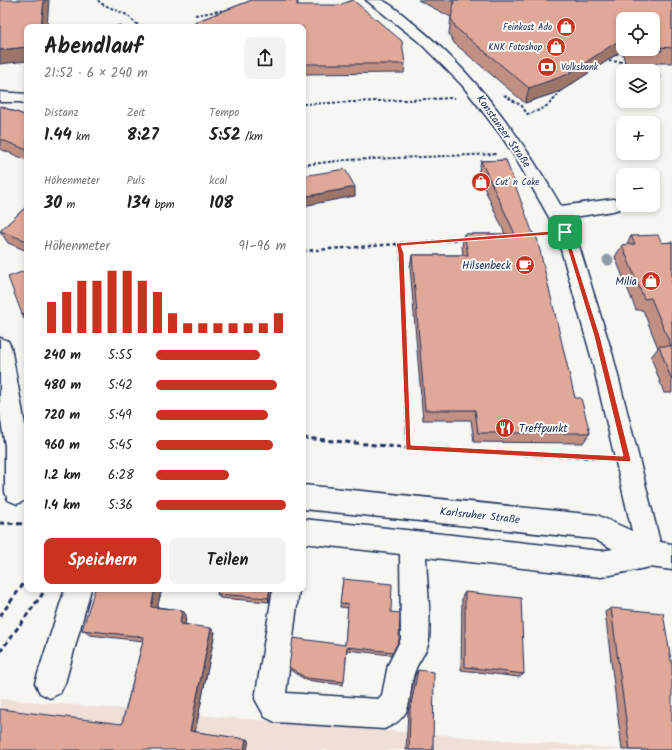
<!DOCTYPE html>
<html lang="de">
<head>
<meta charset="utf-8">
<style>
  body { margin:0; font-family:Kalam,sans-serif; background:#f2f2f2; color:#222; height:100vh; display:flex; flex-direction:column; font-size:15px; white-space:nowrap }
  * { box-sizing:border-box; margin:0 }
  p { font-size:13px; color:#767676 }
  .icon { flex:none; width:22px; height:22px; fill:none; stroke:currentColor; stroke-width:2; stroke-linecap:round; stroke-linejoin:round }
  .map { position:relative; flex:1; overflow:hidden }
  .details { position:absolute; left:24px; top:24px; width:282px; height:568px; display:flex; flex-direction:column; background:#fff; border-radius:8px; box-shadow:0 2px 6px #0003 }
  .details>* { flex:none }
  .tools { position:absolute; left:616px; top:12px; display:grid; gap:8px }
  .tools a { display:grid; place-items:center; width:44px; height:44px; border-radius:8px; background:#fff; box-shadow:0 2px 6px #0003; font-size:20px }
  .pin { position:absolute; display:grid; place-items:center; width:34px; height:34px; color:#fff; margin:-17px; border-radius:8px; box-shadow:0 2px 6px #0006 }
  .round { display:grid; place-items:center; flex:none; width:42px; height:42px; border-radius:8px; background:#f2f2f2 }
  .summary { display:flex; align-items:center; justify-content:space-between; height:68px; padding:0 20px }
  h1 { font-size:22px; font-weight:600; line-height:30px }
  .metrics { display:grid; grid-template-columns:repeat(3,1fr); gap:6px; height:68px; padding:4px 20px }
  .metrics div { display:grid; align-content:center }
  .metrics b { font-size:17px; font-weight:600 }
  .metrics small { font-size:11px; font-weight:400 }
  .metrics p { font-size:11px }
  .chart { height:112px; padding:8px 20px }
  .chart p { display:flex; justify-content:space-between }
  .chart svg { width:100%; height:72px; margin-top:4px; stroke:#c8321e; stroke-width:6 }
  .button { display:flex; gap:8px; margin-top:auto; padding:8px 20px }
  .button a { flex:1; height:46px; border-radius:8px; background:#c8321e; color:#fff; font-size:16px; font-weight:600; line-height:46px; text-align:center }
  .button a+a { background:#f2f2f2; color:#222 }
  ul { padding:0 20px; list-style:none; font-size:13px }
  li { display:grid; grid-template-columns:64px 48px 1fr; align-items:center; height:30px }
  li i { height:10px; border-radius:5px; background:#c8321e }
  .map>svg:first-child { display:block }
  .built { fill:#efdfd7 }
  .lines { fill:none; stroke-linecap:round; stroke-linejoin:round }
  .minor-casing { stroke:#1b2f5e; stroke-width:3 }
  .path-far2 { stroke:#1b2f5e; stroke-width:2; stroke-dasharray:3 2; stroke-linecap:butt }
  .path-far1 { stroke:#1b2f5e; stroke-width:2.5; stroke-dasharray:3.5 3; stroke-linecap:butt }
  .path { stroke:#1b2f5e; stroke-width:3; stroke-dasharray:5 3.5; stroke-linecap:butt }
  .minor { fill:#f6f6f2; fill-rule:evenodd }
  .tree { fill:#909da8 }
  .wall { fill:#c19083; stroke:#1b2f5e; fill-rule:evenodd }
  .shaded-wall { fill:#9d766a; stroke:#1b2f5e }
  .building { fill:#e0a898; stroke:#1b2f5e }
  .route { fill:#c8321e; stroke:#fff; fill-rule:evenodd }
  .labels { text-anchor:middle; stroke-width:4; stroke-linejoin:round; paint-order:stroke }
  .far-poi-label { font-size:9px; fill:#1b2f5e; stroke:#f6f6f2; text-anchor:end }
  .street-label { font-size:11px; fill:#1b2f5e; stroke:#f6f6f2 }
  .poi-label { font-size:11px; fill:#1b2f5e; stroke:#f6f6f2; text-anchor:end }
</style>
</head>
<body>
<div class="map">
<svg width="672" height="750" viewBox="0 0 672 750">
  <rect width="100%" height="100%" fill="#f6f6f2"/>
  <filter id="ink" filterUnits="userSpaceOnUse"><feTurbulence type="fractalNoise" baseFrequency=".025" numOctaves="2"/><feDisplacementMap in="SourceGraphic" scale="8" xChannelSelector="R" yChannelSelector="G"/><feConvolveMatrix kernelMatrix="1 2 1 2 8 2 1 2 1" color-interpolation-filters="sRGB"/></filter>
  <g filter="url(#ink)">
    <!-- built -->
    <path class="built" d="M 0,699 L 627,750 L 0,750 Z"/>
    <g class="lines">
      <!-- minor casing -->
      <g class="minor-casing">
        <path id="minor" d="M 366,0 C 371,0 377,0 381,0 C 389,2 407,18 413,23 C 476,74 521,137 561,206 L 613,199 L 619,201 L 622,205 L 619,209 L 613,211 L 568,218 L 579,246 L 613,356 L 660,542 L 672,544 L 672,570 L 650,567 L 601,577 L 426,557 C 427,585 431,613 429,640 C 428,650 420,659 416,668 C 405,694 419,715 384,729 L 275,722 L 265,717 L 255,699 L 273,589 L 299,589 L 286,693 L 378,699 L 382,695 L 388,665 L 401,639 L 400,554 L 303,543 L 303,519 L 601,551 L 613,549 L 594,539 L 303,509 L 303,485 L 597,515 L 632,531 L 591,356 L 560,246 L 550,219 L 515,157 L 500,134 L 462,85 L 418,41 Z
          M 0,92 L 27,94 L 27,104 L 20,102 L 0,102 Z
          M 0,338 L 8,341 L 11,347 L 27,436 L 27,497 L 26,500 L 17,504 L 8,500 L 5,492 L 5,446 L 0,414 Z
          M 65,589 L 91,589 L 65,683 L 60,693 L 50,698 L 40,693 L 35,683 Z"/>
      </g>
      <!-- path-far2 -->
      <path class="path-far2" d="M 98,0 L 100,3 L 127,15 L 140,27
        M 195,15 L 232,9
        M 604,61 L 627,62
        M 640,64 L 642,70 L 645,71
        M 653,74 L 660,77
        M 504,95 L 522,106 L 527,114 C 542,111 554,103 561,89
        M 303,104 L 454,98
        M 303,165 L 346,160 L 497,154"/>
      <!-- path-far1 -->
      <path class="path-far1" d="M 398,244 L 401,253 L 407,430
        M 303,251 L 466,239"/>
      <!-- path -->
      <path class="path" d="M 407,429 L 408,448
        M 303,438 L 408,448 L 602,458
        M 0,523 L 27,524
        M 0,616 L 27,579
        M 0,652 L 46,589"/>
      <!-- minor -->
      <use href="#minor" class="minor"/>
    </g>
    <!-- trees -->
    <circle class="tree" cx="608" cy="260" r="5.5"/>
    <!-- wall -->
    <path class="wall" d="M 252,0 L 298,0 L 298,5 L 405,64 L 404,73 L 303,74 L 303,27 L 196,27 L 195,22 Z
      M 418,0 L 672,0 L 672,63 L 656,63 L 655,67 L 626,66 L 622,51 L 561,91 L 525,103 L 454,43 L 449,34 L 451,17 ZM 623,19 L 653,49 L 623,49 Z
      M 0,106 L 27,116 L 27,160 L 0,149 Z
      M 506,160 L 575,398 L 590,433 L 583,443 L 474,442 L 471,420 L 423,420 L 410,267 L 412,255 L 463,255 L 462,246 L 464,234 L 505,234 L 478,174 L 481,161 Z
      M 27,206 L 27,251 L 8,243 L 0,231 Z
      M 631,236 L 662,243 L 672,242 L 672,393 L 664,393 L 651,357 L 658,348 L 643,310 L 636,310 L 615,257 L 622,245 L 627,244 Z
      M 343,579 L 391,612 L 399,640 L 391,655 L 347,650 L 343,685 L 306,680 L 290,670 L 289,667 L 345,645 L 348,608 L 340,607 Z
      M 162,589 L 157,607 L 182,610 L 186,615 L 185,624 L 215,632 L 195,732 L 249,740 L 122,724 L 143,641 L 90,635 L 82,630 Z
      M 273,589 L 269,602 L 220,598 L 217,594 Z
      M 465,592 L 524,674 L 519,677 L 461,670 L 462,597 Z
      M 611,608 L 672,750 L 622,750 L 605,612 Z
      M 418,670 L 433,750 L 406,750 L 408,711 L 414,678 L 416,673 Z"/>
    <!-- shaded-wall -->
    <path class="shaded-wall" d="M 44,0 L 49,0 L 47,27 L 41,27 Z
      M 623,38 L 623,47 L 622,51 L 561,91 L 525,103 L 529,88 Z
      M 27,47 L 27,61 L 0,64 L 0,50 Z
      M 355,187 L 355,196 L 303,206 L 303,197 Z
      M 27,312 L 27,318 L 24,319 L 22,314 Z
      M 155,589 L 162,589 L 156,612 L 151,607 Z
      M 270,589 L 273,589 L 269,602 L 268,598 Z
      M 182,610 L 186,615 L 185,629 L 180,624 Z
      M 211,628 L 215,632 L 195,733 L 190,731 Z
      M 246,739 L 249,740 L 247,750 L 244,750 Z"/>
    <!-- building -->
    <path class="building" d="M 0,0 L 44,0 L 41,27 L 27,27 L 27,47 L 0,50 Z
      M 252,0 L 297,0 L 297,5 L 339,5 L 353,0 L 402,41 L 405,64 L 303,64 L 303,27 L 201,27 L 195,22 Z
      M 450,0 L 672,0 L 672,48 L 660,47 L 662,51 L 633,50 L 632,49 L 653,49 L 653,19 L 623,19 L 623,38 L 566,75 L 529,88 L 456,28 L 451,18 L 454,2 Z
      M 120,25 L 122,27 L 113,27 Z
      M 0,106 L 27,116 L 27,150 L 0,139 Z
      M 506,160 L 533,234 L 536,234 L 575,398 L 581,398 L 590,433 L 478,433 L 475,410 L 425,410 L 412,255 L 468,255 L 464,234 L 515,234 L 481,161 Z
      M 345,169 L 355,187 L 303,197 L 303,176 Z
      M 27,206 L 27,241 L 0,231 Z
      M 658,235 L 662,243 L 672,242 L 672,381 L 659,346 L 671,346 L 651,298 L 644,299 L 622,245 L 635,244 L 631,236 Z
      M 27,270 L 27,312 L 22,314 L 8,277 Z
      M 343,579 L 392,584 L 391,612 L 400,613 L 399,640 L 393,652 L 347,647 L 344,682 L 306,678 L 289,667 L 293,638 L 345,645 L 348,604 L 340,603 Z
      M 95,589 L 155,589 L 151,607 L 182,610 L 180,624 L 211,628 L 190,731 L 246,739 L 244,750 L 0,750 L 0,709 L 122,724 L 144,637 L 82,630 Z
      M 218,589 L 270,589 L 268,598 L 217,594 Z
      M 465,592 L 521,598 L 524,674 L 465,667 Z
      M 611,608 L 663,613 L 672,666 L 672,750 L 630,750 Z
      M 418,670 L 434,672 L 433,750 L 409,750 L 410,709 L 417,675 Z"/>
  </g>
  <!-- route -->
  <path class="route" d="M 565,230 L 567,232 L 600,336 L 631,460 L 630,462 L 406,450 L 398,253 L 396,243 ZM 563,234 L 594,336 L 623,456 L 411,445 L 404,253 L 401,246 Z"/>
  <!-- icons -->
  <defs>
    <g id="shop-disc" transform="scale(1)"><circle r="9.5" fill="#c8321e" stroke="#f6f6f2"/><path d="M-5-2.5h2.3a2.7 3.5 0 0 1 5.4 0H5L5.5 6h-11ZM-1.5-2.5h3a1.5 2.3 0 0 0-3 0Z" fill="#fff"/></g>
    <g id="bank-disc" transform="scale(1)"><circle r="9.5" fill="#c8321e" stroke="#f6f6f2"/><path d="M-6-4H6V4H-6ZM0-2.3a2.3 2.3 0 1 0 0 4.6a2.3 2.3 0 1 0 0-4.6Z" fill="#fff"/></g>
    <g id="cafe-disc" transform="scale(1)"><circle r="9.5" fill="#c8321e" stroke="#f6f6f2"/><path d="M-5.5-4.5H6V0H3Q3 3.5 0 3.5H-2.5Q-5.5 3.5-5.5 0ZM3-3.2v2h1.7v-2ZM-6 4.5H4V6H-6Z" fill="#fff"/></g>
    <g id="restaurant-disc" transform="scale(1)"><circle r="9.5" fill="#c8321e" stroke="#f6f6f2"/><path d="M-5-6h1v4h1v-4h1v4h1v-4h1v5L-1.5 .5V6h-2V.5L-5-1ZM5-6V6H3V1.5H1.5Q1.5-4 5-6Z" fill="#fff"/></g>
  </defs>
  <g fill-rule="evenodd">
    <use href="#shop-disc" x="566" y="27"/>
    <use href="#shop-disc" x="556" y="47"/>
    <use href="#bank-disc" x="547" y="67"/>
    <use href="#shop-disc" x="481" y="182"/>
    <use href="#cafe-disc" x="525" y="265"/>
    <use href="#shop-disc" x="651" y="281"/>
    <use href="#restaurant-disc" x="505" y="428"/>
  </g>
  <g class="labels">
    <!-- far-poi labels -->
    <g class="far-poi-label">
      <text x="552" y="30">Feinkost Ado</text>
      <text x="542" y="50">KNK Fotoshop</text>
      <text x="561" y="70" text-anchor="start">Volksbank</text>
      <text x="495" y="185" text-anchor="start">Cut' n Cake</text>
    </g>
    <!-- street labels -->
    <g class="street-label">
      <text transform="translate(504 131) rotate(55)" y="4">Konstanzer Straße</text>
      <text transform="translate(480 515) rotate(6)" y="4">Karlsruher Straße</text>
    </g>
    <!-- poi labels -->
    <g class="poi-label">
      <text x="511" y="269">Hilsenbeck</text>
      <text x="637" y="285">Milia</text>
      <text x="519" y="432" text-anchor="start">Treffpunkt</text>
    </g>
  </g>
</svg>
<div class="tools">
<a><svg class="icon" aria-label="locate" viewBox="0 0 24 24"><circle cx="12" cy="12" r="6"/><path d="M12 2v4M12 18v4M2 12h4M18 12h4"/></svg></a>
<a><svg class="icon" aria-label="layers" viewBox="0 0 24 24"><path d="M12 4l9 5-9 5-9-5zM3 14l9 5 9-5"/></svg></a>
<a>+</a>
<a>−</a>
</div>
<div class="pin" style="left:565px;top:232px;background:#1e9e55"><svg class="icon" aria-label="arrive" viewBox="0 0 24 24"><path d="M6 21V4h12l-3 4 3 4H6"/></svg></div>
<section class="details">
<div class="summary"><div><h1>Abendlauf</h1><p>21:52 · 6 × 240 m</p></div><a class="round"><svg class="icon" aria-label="share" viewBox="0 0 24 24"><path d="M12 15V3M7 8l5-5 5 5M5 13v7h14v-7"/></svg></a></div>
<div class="metrics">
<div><p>Distanz</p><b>1.44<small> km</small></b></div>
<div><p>Zeit</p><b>8:27</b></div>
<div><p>Tempo</p><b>5:52<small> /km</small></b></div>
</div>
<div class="metrics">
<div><p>Höhenmeter</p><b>30<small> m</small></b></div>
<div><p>Puls</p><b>134<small> bpm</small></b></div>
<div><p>kcal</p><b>108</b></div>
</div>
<div class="chart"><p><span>Höhenmeter</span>91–96 m</p>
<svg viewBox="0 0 160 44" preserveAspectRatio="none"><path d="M5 44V25M15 44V19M25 44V12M35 44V12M45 44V6M55 44V6M65 44V12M75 44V19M85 44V32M95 44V38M105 44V38M115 44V38M125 44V38M135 44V38M145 44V38M155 44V32"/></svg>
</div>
<ul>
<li><b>240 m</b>5:55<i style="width:80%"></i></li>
<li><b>480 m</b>5:42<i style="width:93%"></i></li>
<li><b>720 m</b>5:49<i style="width:86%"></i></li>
<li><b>960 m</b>5:45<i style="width:90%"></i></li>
<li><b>1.2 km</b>6:28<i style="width:56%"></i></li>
<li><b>1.4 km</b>5:36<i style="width:100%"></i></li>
</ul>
<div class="button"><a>Speichern</a><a>Teilen</a></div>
</section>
</div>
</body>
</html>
